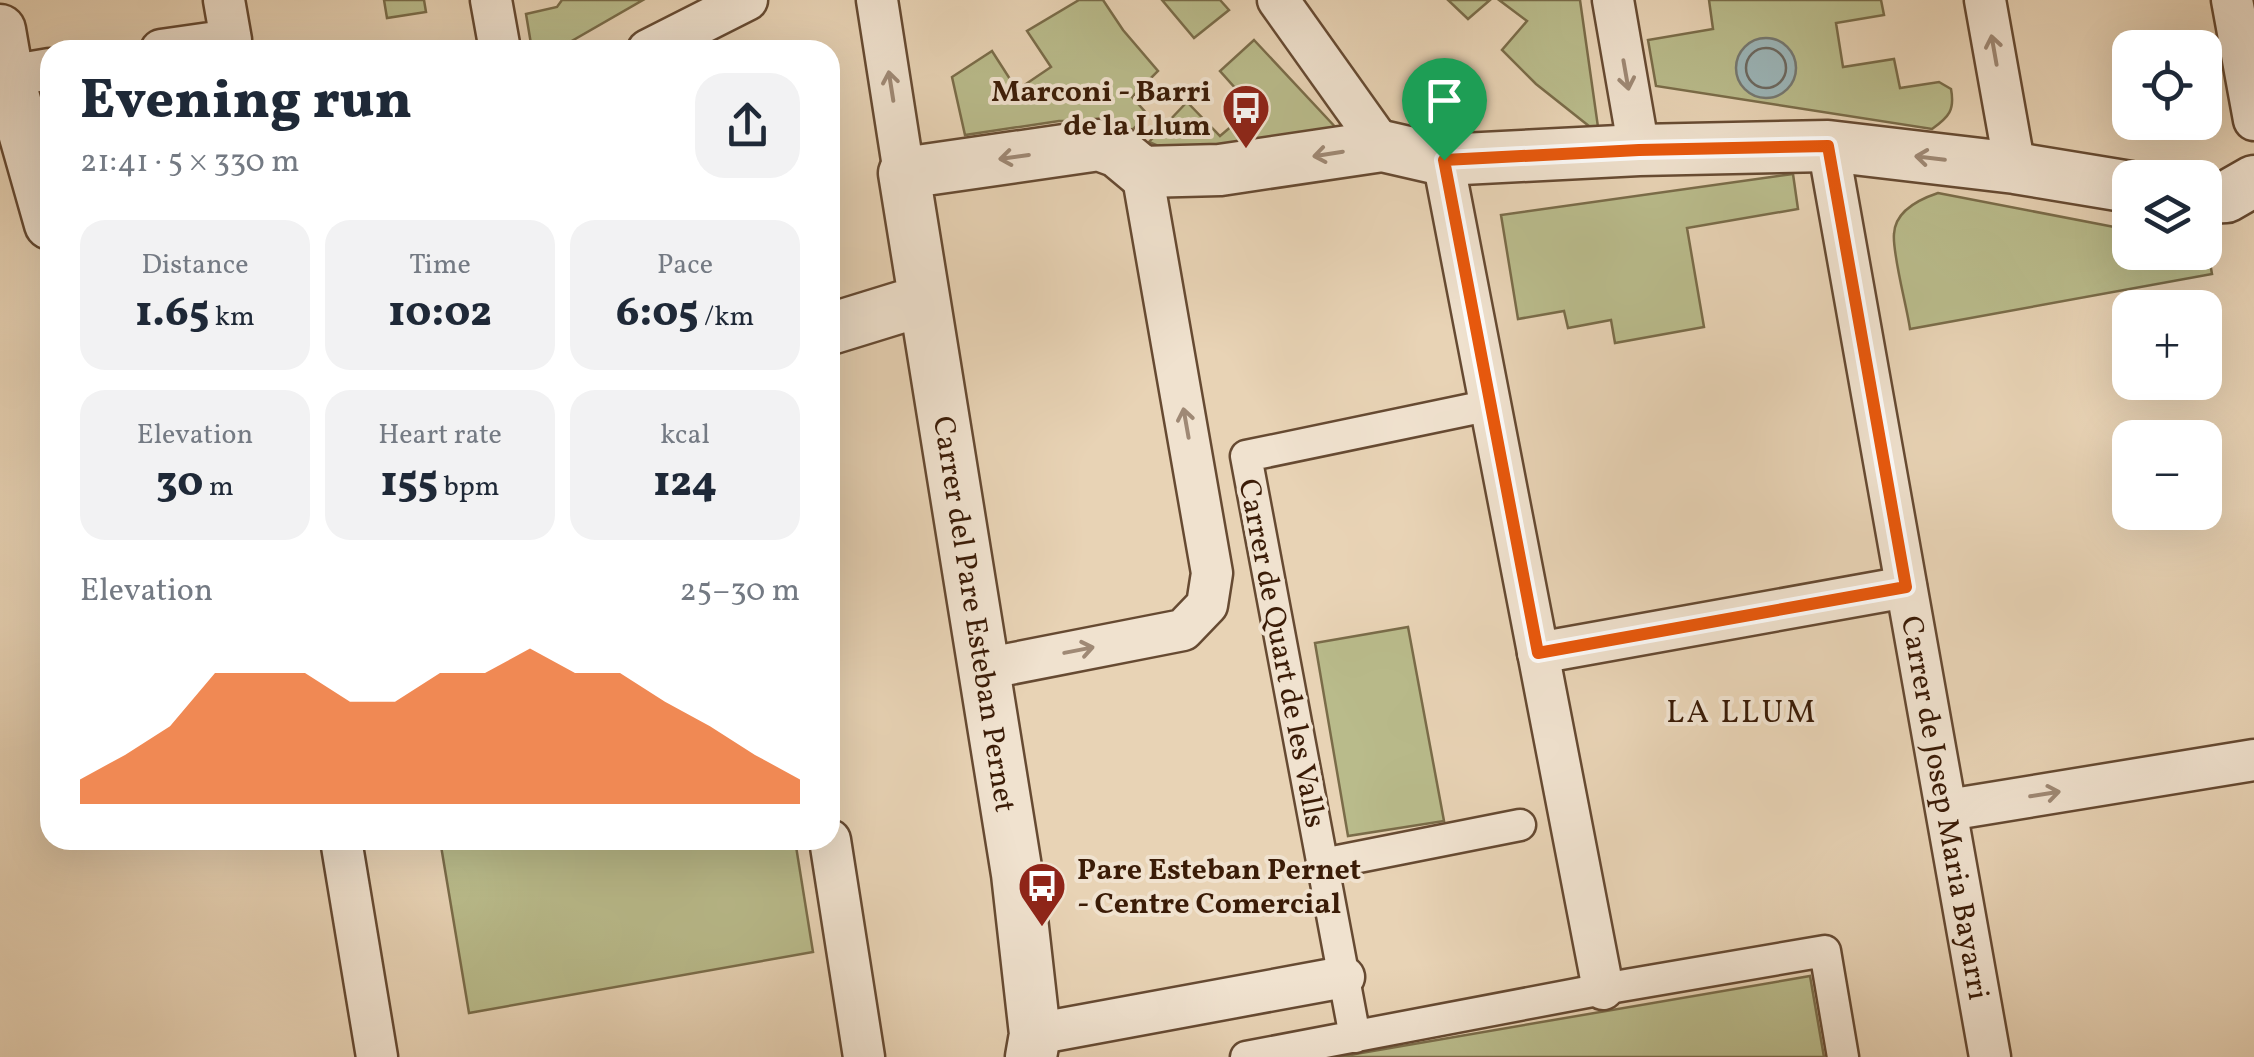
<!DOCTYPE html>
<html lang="en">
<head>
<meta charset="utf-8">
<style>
  body { margin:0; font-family:Vollkorn,serif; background:#f2f2f3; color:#1f2937; height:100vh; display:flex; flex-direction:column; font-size:38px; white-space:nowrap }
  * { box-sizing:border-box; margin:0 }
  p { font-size:32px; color:#747a83 }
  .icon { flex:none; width:55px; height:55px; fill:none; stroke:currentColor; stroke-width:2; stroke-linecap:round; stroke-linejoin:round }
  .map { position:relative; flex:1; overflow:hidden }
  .panel { position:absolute; left:40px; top:40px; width:800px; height:810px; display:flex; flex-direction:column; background:#fff; border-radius:30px; box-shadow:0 10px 40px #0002 }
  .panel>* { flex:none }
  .fabs { position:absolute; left:2112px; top:30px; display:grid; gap:20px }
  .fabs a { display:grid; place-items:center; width:110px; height:110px; border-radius:20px; background:#fff; box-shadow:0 10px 40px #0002; font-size:50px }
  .pin { position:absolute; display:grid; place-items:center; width:85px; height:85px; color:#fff; margin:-102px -42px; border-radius:50% 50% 50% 0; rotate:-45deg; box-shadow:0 0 10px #0007 }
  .pin .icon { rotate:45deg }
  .round { display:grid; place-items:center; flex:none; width:105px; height:105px; border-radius:30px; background:#f2f2f3 }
  .summary { display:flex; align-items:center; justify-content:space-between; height:170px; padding:0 40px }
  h1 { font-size:55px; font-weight:800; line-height:75px }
  .figures { display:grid; grid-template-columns:repeat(3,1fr); gap:15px; height:170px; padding:10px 40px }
  .figures div { display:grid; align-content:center; border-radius:25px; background:#f2f2f3; text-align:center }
  .figures b { font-size:42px; font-weight:800 }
  .figures small { font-size:28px; font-weight:400 }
  .figures p { font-size:28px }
  .chart { height:280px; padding:20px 40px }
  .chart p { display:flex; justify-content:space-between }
  .chart svg { width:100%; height:180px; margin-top:10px; fill:#ea580c; opacity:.7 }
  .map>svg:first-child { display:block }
  .green { fill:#b9bb8b; stroke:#7a6c49; stroke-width:2.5 }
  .water { fill:#9bb5b8; stroke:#757871; stroke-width:2.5 }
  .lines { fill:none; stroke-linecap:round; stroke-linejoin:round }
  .shore { stroke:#6b6860; stroke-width:2.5 }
  .pedestrian-casing { stroke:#664a32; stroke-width:35 }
  .minor-casing { stroke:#664a32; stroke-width:45 }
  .tertiary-casing { stroke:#664a32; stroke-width:55 }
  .pedestrian { stroke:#f0e2cf; stroke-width:30 }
  .minor { stroke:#f0e2cf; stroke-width:40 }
  .tertiary { stroke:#f0e2cf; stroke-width:50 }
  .oneway { stroke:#9f8975 }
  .route-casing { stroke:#fff; stroke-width:20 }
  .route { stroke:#ea580c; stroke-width:12 }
  .labels { text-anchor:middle; stroke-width:8; stroke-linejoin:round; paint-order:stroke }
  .poi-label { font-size:30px; font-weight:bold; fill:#3b1c07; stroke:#f0e2cf; text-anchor:end }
  .street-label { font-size:30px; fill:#3b1c07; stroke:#f0e2cf }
  .neighbourhood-label { font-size:32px; letter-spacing:2.5px; fill:#3b1c07; stroke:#f0e2cf }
</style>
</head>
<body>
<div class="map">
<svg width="2254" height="1057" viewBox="0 0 2254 1057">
  <rect width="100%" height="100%" fill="#e8d3b5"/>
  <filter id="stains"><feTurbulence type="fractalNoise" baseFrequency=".002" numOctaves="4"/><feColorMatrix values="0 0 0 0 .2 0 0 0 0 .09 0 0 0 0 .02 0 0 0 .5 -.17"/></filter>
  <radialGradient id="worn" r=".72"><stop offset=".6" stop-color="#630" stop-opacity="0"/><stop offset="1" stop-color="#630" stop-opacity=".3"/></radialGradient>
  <!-- green -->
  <path class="green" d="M 384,0 L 424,0 L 426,12 L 387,18 Z
    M 562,0 L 643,0 L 556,50 L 532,50 L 526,14 L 557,7 Z
    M 1079,0 L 1103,0 L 1123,30 L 1158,71 L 1132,97 L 1148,115 L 1130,132 L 1086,121 L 1059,121 L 965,135 L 952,77 L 992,51 L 1017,90 L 1051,67 L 1027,31 Z
    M 1162,0 L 1220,0 L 1229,10 L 1194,38 Z
    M 1448,0 L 1490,0 L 1468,19 Z
    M 1499,0 L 1580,0 L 1599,134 L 1536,84 L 1502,50 L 1527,21 Z
    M 1709,0 L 1881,0 L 1884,15 L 1836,23 L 1843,67 L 1894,59 L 1900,88 L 1939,82 L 1951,89 C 1955,110 1949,117 1932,129 L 1656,86 L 1648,40 L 1713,29 Z
    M 1254,40 L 1339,131 L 1177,154 L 1149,142 L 1187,102 L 1220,136 L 1253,108 L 1220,71 Z
    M 1793,174 L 1798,209 L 1687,228 L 1704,327 L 1615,343 L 1611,320 L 1568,328 L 1564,311 L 1518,319 L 1501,215 Z
    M 1938,193 L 2130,230 L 2130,252 L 2205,252 L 2207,245 L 2212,274 L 1910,329 C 1907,307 1892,253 1894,234 C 1895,211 1920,199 1938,193 Z
    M 1408,627 L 1444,821 L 1348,836 L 1315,643 Z
    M 440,840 L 795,840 L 813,952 L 469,1013 Z
    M 1810,976 L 1824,1057 L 1338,1057 Z"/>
  <!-- water -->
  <path class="water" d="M1736 68a30 30 0 1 1 60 0a30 30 0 1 1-60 0Z"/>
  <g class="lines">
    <!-- shore -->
    <path class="shore" d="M1746 68a20 20 0 1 1 40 0a20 20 0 1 1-40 0Z"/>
    <!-- pedestrian casing -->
    <g class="pedestrian-casing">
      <path id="pedestrian" d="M 1323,864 L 1520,825
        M 1355,1037 L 1246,456 L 1491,405
        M 1246,1057 L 1603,989 L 1825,951 L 1843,1057"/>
    </g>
    <!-- minor casing -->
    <g class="minor-casing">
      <g id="minor">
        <path d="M 491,0 L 500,50"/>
        <path d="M 877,0 L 904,173"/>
        <path d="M 1278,0 L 1382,146"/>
        <path d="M 1613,0 L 1639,150"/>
        <path d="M 1985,0 L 2015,168"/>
        <path d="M 2232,0 L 2254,120"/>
        <path d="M 161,50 L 231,40 L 224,0"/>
        <path d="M 648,50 L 747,0"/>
        <path d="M 8,76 L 50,69"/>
        <path id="s1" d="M 1828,146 L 1990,1057"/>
        <path d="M 1443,160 L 1603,989"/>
        <path d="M 1538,653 L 1906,587"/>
        <path d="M 984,669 L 1183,630 L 1207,605 L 1212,573 L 1142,172"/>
        <path d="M 1948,810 L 2254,760"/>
        <path d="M 341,840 L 377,1057"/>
        <path d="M 830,840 L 864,1057"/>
        <path d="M 1035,1034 L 1344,977"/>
      </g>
    </g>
    <!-- tertiary casing -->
    <g class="tertiary-casing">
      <path id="tertiary" d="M 0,30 L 8,76 L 50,224
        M 2205,198 L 2226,197 L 2254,181
        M 830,329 L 924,300
        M 1031,1057 L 1035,1034 L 1017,874 L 904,173 L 1099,145 L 1118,152 L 1142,172 L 1220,170 L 1382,146 L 1443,160 L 1639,150 L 1828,146 L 2015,168 L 2130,187"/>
    </g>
    <!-- pedestrian -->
    <use href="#pedestrian" class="pedestrian"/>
    <!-- minor -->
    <use href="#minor" class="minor"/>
    <!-- tertiary -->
    <use href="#tertiary" class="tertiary"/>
  </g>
  <!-- one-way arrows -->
  <defs><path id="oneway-shaft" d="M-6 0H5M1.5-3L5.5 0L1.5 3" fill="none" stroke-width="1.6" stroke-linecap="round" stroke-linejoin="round" transform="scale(2.5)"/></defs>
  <g class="oneway">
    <use href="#oneway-shaft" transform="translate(1994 50) rotate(-100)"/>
    <use href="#oneway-shaft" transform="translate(1626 75) rotate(80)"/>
    <use href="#oneway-shaft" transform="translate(891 86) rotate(-99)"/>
    <use href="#oneway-shaft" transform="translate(1328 154) rotate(171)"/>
    <use href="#oneway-shaft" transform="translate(1014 157) rotate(172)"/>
    <use href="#oneway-shaft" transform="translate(1930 158) rotate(-173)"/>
    <use href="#oneway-shaft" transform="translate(1186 423) rotate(-100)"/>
    <use href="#oneway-shaft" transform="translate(1079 650) rotate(-11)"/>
    <use href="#oneway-shaft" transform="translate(2045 794) rotate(-9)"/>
  </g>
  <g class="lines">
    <!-- route casing -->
    <g class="route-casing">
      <path id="route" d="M 1828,146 L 1906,587 L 1538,653 L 1444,160 L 1639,150 Z"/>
    </g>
    <!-- route -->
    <use href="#route" class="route"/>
  </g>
  <!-- icons -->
  <defs>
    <g id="bus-pin" transform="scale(2.5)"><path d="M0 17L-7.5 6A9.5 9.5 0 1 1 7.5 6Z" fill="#8f2418" stroke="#f0e2cf"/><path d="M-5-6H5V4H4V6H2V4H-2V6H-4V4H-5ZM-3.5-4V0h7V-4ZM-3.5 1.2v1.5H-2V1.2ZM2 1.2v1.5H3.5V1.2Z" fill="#fff"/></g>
  </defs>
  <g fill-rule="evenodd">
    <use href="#bus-pin" x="1246" y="108"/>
    <use href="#bus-pin" x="1042" y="886"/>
  </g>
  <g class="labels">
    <!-- poi labels -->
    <g class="poi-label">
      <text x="1211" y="101">Marconi - Barri<tspan x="1211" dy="34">de la Llum</tspan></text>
      <text x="1077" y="879" text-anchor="start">Pare Esteban Pernet<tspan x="1077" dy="34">- Centre Comercial</tspan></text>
    </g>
    <!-- street labels -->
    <g class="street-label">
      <text transform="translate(975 614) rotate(81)" y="10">Carrer del Pare Esteban Pernet</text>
      <text transform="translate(1283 653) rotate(79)" y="10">Carrer de Quart de les Valls</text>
      <text dy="10" stroke="none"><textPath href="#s1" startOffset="672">Carrer de Josep Maria Bayarri</textPath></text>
    </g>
    <!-- neighbourhood labels -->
    <g class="neighbourhood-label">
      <text x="1742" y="722">LA LLUM</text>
    </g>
  </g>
  <rect width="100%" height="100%" filter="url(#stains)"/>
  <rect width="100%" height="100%" fill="url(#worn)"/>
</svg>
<div class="fabs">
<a><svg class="icon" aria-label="locate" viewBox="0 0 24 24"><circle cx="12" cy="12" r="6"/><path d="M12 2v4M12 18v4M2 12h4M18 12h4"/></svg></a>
<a><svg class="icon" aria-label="layers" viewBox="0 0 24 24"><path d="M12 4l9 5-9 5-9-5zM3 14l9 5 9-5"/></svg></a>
<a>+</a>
<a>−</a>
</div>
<div class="pin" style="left:1444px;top:160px;background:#1e9e55"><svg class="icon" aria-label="arrive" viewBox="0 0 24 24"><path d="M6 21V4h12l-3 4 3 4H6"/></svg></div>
<section class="panel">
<div class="summary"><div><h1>Evening run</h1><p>21:41 · 5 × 330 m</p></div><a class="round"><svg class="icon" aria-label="share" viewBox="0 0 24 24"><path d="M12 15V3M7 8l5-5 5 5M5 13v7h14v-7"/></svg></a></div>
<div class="figures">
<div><p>Distance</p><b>1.65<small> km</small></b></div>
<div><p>Time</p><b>10:02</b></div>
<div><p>Pace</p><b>6:05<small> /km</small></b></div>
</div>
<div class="figures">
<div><p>Elevation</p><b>30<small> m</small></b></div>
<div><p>Heart rate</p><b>155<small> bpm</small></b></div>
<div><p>kcal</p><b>124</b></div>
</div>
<div class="chart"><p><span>Elevation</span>25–30 m</p>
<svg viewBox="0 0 160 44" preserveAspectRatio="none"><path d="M0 44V38L10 32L20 25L30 12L40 12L50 12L60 19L70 19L80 12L90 12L100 6L110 12L120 12L130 19L140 25L150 32L160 38V44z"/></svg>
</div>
</section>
</div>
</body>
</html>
